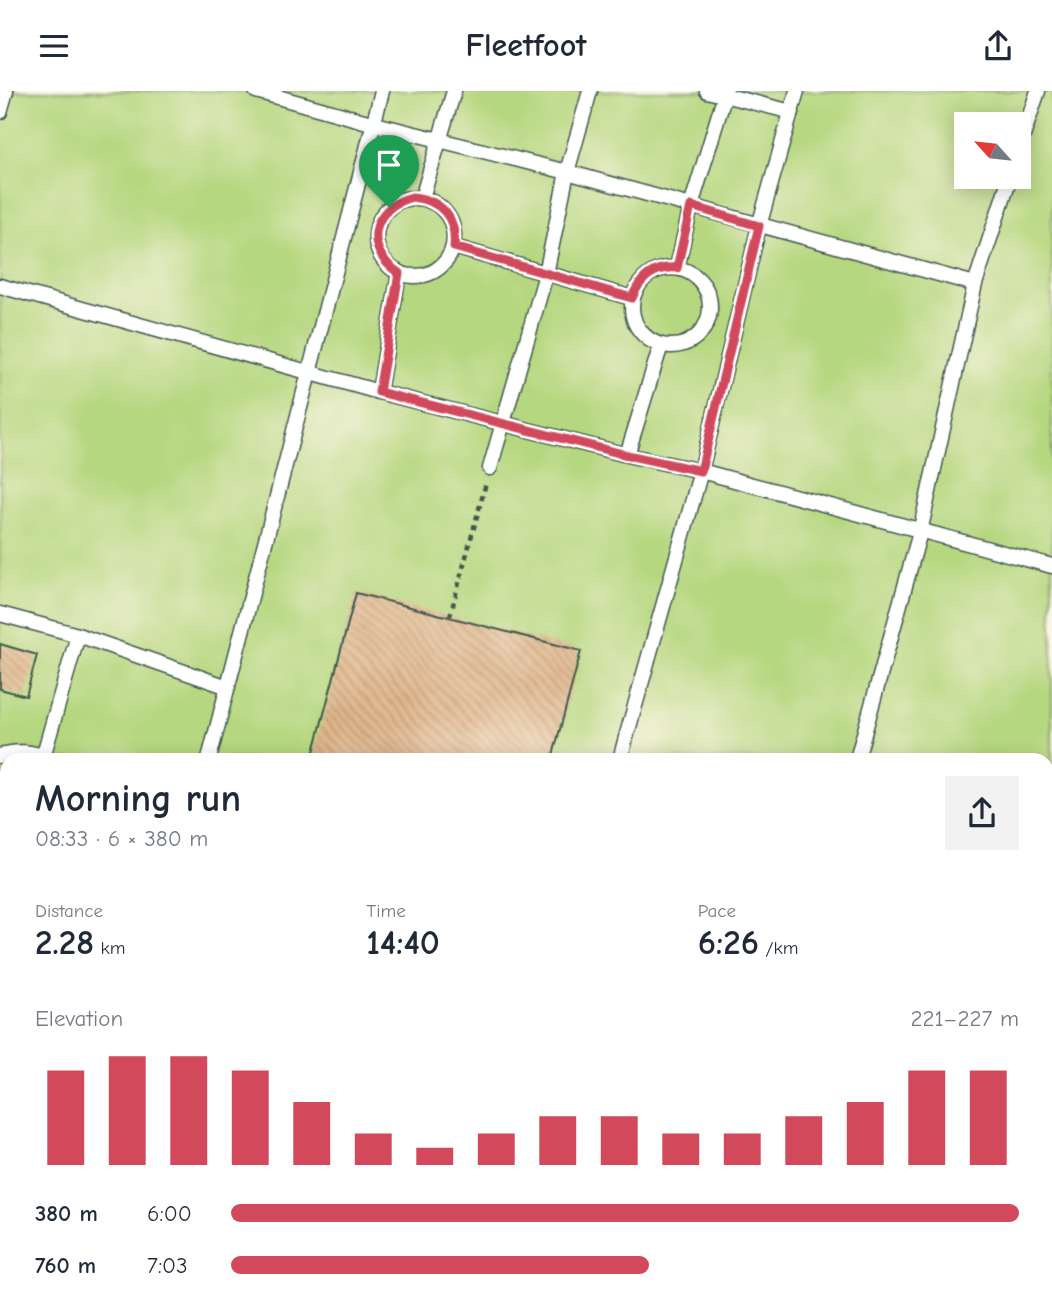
<!DOCTYPE html>
<html lang="en">
<head>
<meta charset="utf-8">
<style>
  body { margin:0; font-family:"Comic Neue",sans-serif; background:#f2f2f3; color:#1f2937; height:100vh; display:flex; flex-direction:column; font-size:26px; white-space:nowrap }
  * { box-sizing:border-box; margin:0 }
  p { font-size:23px; color:#747a83 }
  .icon { flex:none; width:38px; height:38px; fill:none; stroke:currentColor; stroke-width:2; stroke-linecap:round; stroke-linejoin:round }
  .map { position:relative; flex:1; overflow:hidden }
  .details { position:absolute; left:0px; top:662px; width:1054px; height:555px; display:flex; flex-direction:column; background:#fff; border-radius:21px 21px 0 0; box-shadow:0 4px 18px #0003 }
  .details>* { flex:none }
  .needle { width:46px; rotate:297deg }
  .controls { position:absolute; left:954px; top:21px; display:grid; gap:14px }
  .controls a { display:grid; place-items:center; width:77px; height:77px; border-radius:0px; background:#fff; box-shadow:0 4px 18px #0003; font-size:35px }
  .pin { position:absolute; display:grid; place-items:center; width:60px; height:60px; color:#fff; margin:-72px -30px; border-radius:50% 50% 50% 0; rotate:-45deg; box-shadow:0 0 7px #0007 }
  .pin .icon { rotate:45deg }
  .round { display:grid; place-items:center; flex:none; width:74px; height:74px; border-radius:0px; background:#f2f2f3 }
  .headline { display:flex; align-items:center; justify-content:space-between; height:119px; padding:0 35px }
  h1 { font-size:38px; font-weight:700; line-height:52px }
  .stats { display:grid; grid-template-columns:repeat(3,1fr); gap:10px; height:119px; padding:7px 35px }
  .stats div { display:grid; align-content:center }
  .stats b { font-size:35px; font-weight:700 }
  .stats small { font-size:19px; font-weight:400 }
  .stats p { font-size:19px }
  .chart { height:196px; padding:14px 35px }
  .chart p { display:flex; justify-content:space-between }
  .chart svg { width:100%; height:126px; margin-top:7px; stroke:#d1495b; stroke-width:6 }
  ul { padding:0 35px; list-style:none; font-size:23px }
  li { display:grid; grid-template-columns:112px 84px 1fr; align-items:center; height:52px }
  li i { height:18px; border-radius:9px; background:#d1495b }
  header { display:flex; justify-content:space-between; align-items:center; height:91px; padding:0 35px; background:#fff; font-size:32px; font-weight:700 }
  .map>svg:first-child { display:block }
  .green { fill:#b5d77f; stroke:#6a8a5a; stroke-width:2; fill-rule:evenodd }
  .building { fill:url(#building-back-hatch) }
  .lines { fill:none; stroke-linecap:round; stroke-linejoin:round }
  .service-casing { stroke:#3f574c; stroke-width:12 }
  .pedestrian-casing { stroke:#3f574c; stroke-width:17 }
  .secondary-casing { stroke:#3f574c; stroke-width:31 }
  .path { stroke:#3f574c; stroke-width:4.5; stroke-dasharray:5 5; stroke-linecap:butt }
  .service { stroke:#fff; stroke-width:10 }
  .pedestrian { stroke:#fff; stroke-width:14 }
  .secondary { stroke:#fee5c5; stroke-width:28 }
  .route-casing { stroke:#fff; stroke-width:14 }
  .route { stroke:#d1495b; stroke-width:9 }
</style>
</head>
<body>
<header><svg class="icon" aria-label="menu" viewBox="0 0 24 24"><path d="M4 6h16M4 12h16M4 18h16"/></svg>Fleetfoot<svg class="icon" aria-label="share" viewBox="0 0 24 24"><path d="M12 15V3M7 8l5-5 5 5M5 13v7h14v-7"/></svg></header>
<div class="map">
<svg width="1052" height="1216" viewBox="0 0 1052 1216">
  <defs>
    <pattern id="building-back-hatch" width="6" height="6" patternUnits="userSpaceOnUse" patternTransform="scale(1.75)"><rect width="6" height="6" fill="#e0b58b"/><path d="M-1 5l2 2M0 0l6 6M5-1l2 2" fill="none" stroke="#b59472"/></pattern>
  </defs>
  <rect width="100%" height="100%" fill="#fcf5e5"/>
  <filter id="ink" filterUnits="userSpaceOnUse"><feTurbulence type="fractalNoise" baseFrequency=".0143" numOctaves="2"/><feDisplacementMap in="SourceGraphic" scale="14" xChannelSelector="R" yChannelSelector="G"/><feConvolveMatrix kernelMatrix="1 2 1 2 8 2 1 2 1" color-interpolation-filters="sRGB"/></filter>
  <filter id="wash" filterUnits="userSpaceOnUse"><feTurbulence type="fractalNoise" baseFrequency=".00686" numOctaves="4" result="noise"/><feDisplacementMap in="SourceGraphic" scale="28" xChannelSelector="R" yChannelSelector="G"/><feGaussianBlur stdDeviation="1.57" result="paint"/><feColorMatrix in="noise" values="0 0 0 0 0 0 0 0 0 0 0 0 0 0 0 0 0 1.4 0 .05"/><feComposite in="paint" operator="in"/></filter>
  <g filter="url(#wash)">
    <rect width="100%" height="100%" fill="#f5ead2"/>
    <!-- green -->
    <path class="green" d="M 0,0 L 1052,0 L 1052,822 L 1046,820 L 1046,668 L 7,668 L 7,964 L 0,962 ZM 966,33 L 1018,33 L 1018,86 L 966,86 Z
      M 201,1209 L 404,1209 L 402,1216 L 199,1216 Z"/>
    <g id="blocks">
      <!-- building -->
      <path class="building" d="M 356,502 L 581,560 L 552,668 L 312,668 Z
        M 0,553 L 37,564 L 26,605 L 0,598 Z
        M 1046,900 L 1052,900 L 1052,1164 L 1046,1174 Z"/>
    </g>
  </g>
  <g filter="url(#ink)">
    <use href="#blocks" fill-opacity="0" stroke="#3f574c" stroke-width="2"/>
    <g class="lines">
      <!-- service casing -->
      <g class="service-casing">
        <path id="service" d="M 1046,864 L 1052,866
          M 0,1111 L 7,1113
          M 162,1216 L 164,1209"/>
      </g>
      <!-- pedestrian casing -->
      <g class="pedestrian-casing">
        <path id="pedestrian" d="M 256,0 L 375,33 L 567,81 L 975,193
          M 707,0 L 792,21
          M 0,21 L 6,0
          M 1018,60 L 1038,0
          M376 146a39 39 0 1 1 78 0a39 39 0 1 1-78 0Z
          M 422,107 L 454,0
          M 454,156 L 632,207
          M632 216a39 39 0 1 1 78 0a39 39 0 1 1-78 0Z
          M 677,177 L 691,115 L 726,0
          M 0,195 L 379,301 L 627,364 L 701,380 L 1052,475
          M 379,301 L 399,182
          M 627,364 L 661,254
          M 490,377 L 546,183 L 567,81 L 590,0
          M 0,523 L 78,544 L 228,596
          M 0,665 C 15,659 33,660 47,668
          M 43,666 L 78,544
          M 209,668 L 382,0
          M 620,668 L 701,380 L 759,135 L 797,0
          M 857,668 L 920,441 L 975,193 L 1010,86
          M 0,779 L 5,767
          M 0,894 L 7,895"/>
      </g>
      <!-- secondary casing -->
      <g class="secondary-casing">
        <path id="secondary" d="M 0,1017 L 7,1019
          M 675,1209 L 699,1216
          M 448,1216 L 450,1209"/>
      </g>
      <!-- path -->
      <path class="path" d="M 450,525 L 486,392"/>
      <!-- service -->
      <use href="#service" class="service"/>
      <!-- pedestrian -->
      <use href="#pedestrian" class="pedestrian"/>
      <!-- secondary -->
      <use href="#secondary" class="secondary"/>
    </g>
  </g>
  <g class="lines" filter="url(#ink)">
    <!-- route casing -->
    <g class="route-casing">
      <path id="route" d="M 412,106 C 442,109 457,127 454,156 L 632,207 C 640,187 654,175 677,177 L 691,115 L 759,135 L 701,380 L 627,364 L 379,301 L 399,182 C 363,159 370,117 412,106 Z"/>
    </g>
    <!-- route -->
    <use href="#route" class="route"/>
  </g>
</svg>
<div class="controls">
<a><svg class="needle" viewBox="-14 -14 28 28"><path d="M0-13l5 13h-10z" fill="#e53935"/><path d="M0 13l5-13h-10z" fill="#747a83"/></svg></a>
</div>
<div class="pin" style="left:389px;top:116px;background:#1e9e55"><svg class="icon" aria-label="arrive" viewBox="0 0 24 24"><path d="M6 21V4h12l-3 4 3 4H6"/></svg></div>
<section class="details">
<div class="headline"><div><h1>Morning run</h1><p>08:33 · 6 × 380 m</p></div><a class="round"><svg class="icon" aria-label="share" viewBox="0 0 24 24"><path d="M12 15V3M7 8l5-5 5 5M5 13v7h14v-7"/></svg></a></div>
<div class="stats">
<div><p>Distance</p><b>2.28<small> km</small></b></div>
<div><p>Time</p><b>14:40</b></div>
<div><p>Pace</p><b>6:26<small> /km</small></b></div>
</div>
<div class="chart"><p><span>Elevation</span>221–227 m</p>
<svg viewBox="0 0 160 44" preserveAspectRatio="none"><path d="M5 44V11M15 44V6M25 44V6M35 44V11M45 44V22M55 44V33M65 44V38M75 44V33M85 44V27M95 44V27M105 44V33M115 44V33M125 44V27M135 44V22M145 44V11M155 44V11"/></svg>
</div>
<ul>
<li><b>380 m</b>6:00<i style="width:100%"></i></li>
<li><b>760 m</b>7:03<i style="width:53%"></i></li>
</ul>
</section>
</div>
</body>
</html>
